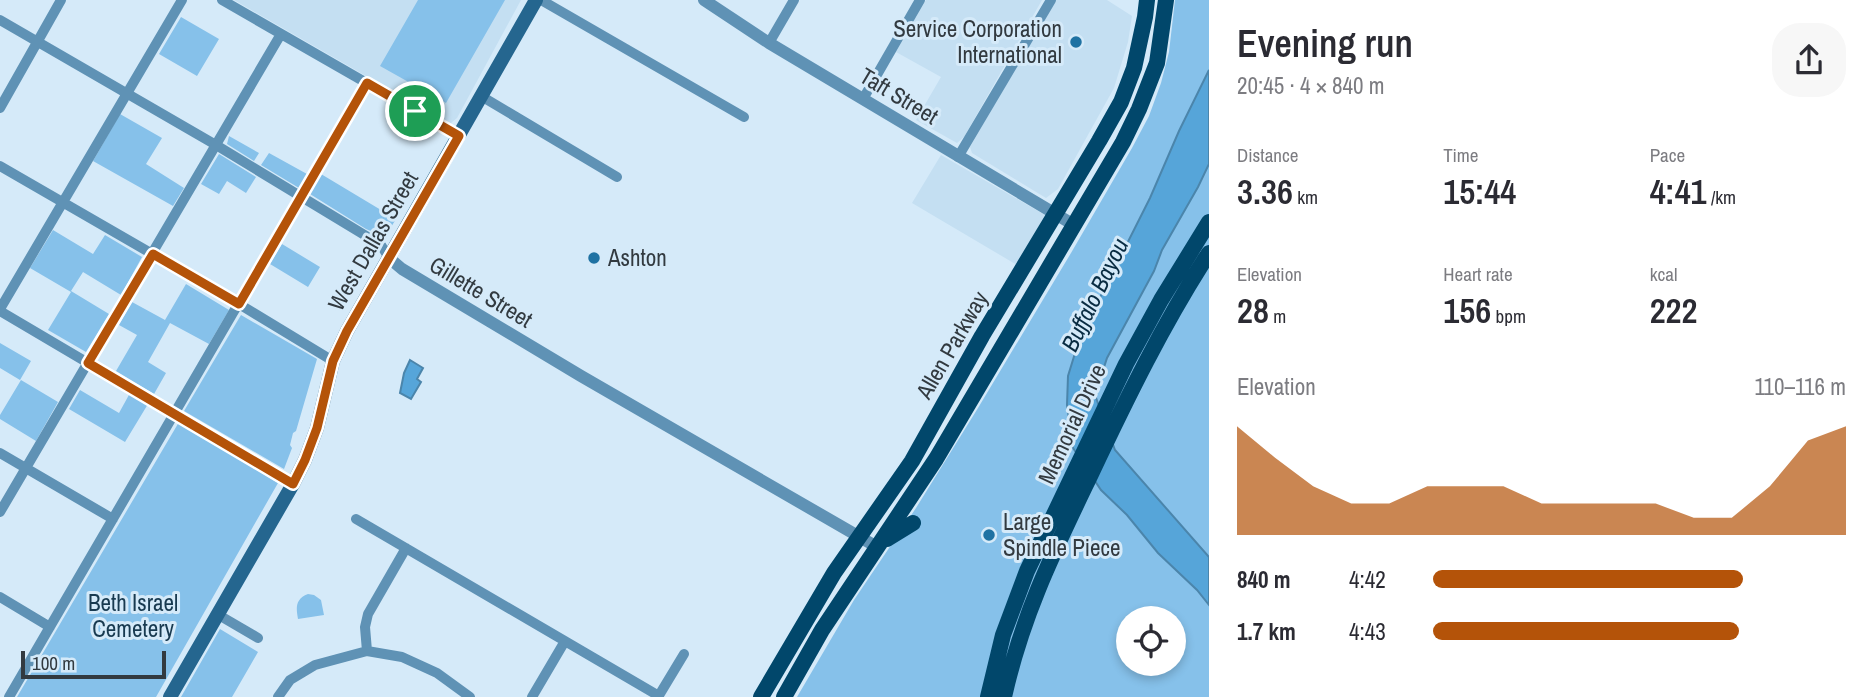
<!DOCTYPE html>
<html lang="en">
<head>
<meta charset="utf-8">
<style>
  body { margin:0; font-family:"Archivo Narrow",sans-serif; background:#f7f7f7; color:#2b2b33; height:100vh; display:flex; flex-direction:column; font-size:26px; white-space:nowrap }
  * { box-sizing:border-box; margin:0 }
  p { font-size:23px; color:#7c7c81 }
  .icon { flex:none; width:38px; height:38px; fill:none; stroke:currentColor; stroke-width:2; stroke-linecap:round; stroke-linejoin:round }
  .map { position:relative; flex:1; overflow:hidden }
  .panel { display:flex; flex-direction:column; background:#fff; width:665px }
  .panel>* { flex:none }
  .tools { position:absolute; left:1116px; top:606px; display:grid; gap:14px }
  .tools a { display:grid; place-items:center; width:70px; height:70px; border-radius:50%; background:#fff; box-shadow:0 4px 10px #0003; font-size:35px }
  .scale { position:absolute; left:21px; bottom:18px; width:145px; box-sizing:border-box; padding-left:7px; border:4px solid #323a40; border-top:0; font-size:19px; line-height:24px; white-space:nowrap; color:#323a40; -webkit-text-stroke:5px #d5eaf9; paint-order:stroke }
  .pin { position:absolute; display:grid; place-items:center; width:60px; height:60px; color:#fff; margin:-30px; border:4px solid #fff; border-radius:50%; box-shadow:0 2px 7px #0007 }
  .round { display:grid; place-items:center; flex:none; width:74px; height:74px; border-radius:28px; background:#f7f7f7 }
  .summary { display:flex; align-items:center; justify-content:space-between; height:119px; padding:0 28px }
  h1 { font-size:38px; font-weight:600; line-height:52px }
  .figures { display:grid; grid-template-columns:repeat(3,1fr); gap:10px; height:119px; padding:7px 28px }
  .figures div { display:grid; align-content:center }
  .figures b { font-size:35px; font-weight:600 }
  .figures small { font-size:19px; font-weight:400 }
  .figures p { font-size:19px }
  .chart { height:196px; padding:14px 28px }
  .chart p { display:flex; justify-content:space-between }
  .chart svg { width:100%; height:126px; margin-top:7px; fill:#b45309; opacity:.7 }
  ul { padding:0 28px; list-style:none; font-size:23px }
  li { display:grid; grid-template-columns:112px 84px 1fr; align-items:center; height:52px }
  li i { height:18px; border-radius:9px; background:#b45309 }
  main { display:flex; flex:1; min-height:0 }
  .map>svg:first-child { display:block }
  .built { fill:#c4dff2 }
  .green { fill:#86c1ea; fill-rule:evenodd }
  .water { fill:#56a5d9; stroke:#4b85ab; stroke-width:2 }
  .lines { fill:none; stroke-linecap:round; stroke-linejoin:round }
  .minor { stroke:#5f92b5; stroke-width:10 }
  .tertiary { stroke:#5f92b5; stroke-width:12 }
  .secondary { stroke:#25668f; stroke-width:14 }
  .primary { stroke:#01476b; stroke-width:16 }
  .route-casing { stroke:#fff; stroke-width:14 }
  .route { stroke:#b45309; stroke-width:9 }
  .poi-dot { fill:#1f72a3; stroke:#d5eaf9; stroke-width:2.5 }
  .labels { text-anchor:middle; stroke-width:6; stroke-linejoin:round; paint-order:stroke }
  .poi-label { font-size:23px; fill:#323a40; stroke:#d5eaf9; text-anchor:start }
  .street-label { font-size:23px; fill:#323a40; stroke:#d5eaf9 }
  .park-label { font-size:23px; fill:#183a50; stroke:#d5eaf9 }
  .water-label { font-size:24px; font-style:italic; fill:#092c42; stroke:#d5eaf9 }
</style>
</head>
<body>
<main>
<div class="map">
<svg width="1209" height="697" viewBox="0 0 1209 697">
  <rect width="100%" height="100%" fill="#d5eaf9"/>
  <!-- built -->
  <path class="built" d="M 234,0 L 521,0 L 457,118 L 451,123 L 446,122 Z
    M 926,0 L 1042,0 L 964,137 L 957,143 L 916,120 L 941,77 L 896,52 Z
    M 1055,0 L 1107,0 L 1132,16 L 1128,42 L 1114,88 L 1058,189 L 1046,198 L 972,153 L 970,147 Z
    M 941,155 L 1045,215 L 1017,265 L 912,203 Z"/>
  <!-- green -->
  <path class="green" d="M 418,0 L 505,0 L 446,103 L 380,66 Z
    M 1175,0 L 1209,0 L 1209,697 L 797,697 L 854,600 L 916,508 L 978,408 L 1071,253 L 1132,148 L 1149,116 L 1161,83 L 1169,52 ZM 1129,618 L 1174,618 L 1174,663 L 1129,663 Z
    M 181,17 L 219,39 L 197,76 L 159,54 Z
    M 120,114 L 162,138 L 146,164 L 184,188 L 173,206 L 93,161 Z
    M 229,136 L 259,153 L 254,161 L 227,144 Z
    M 269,153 L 307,174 L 299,188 L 261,165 Z
    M 219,154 L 256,177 L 246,193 L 227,181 L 219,194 L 201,184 Z
    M 321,174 L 396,219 L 385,237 L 366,229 L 310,194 Z
    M 53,230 L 93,254 L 105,235 L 142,257 L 121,295 L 83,272 L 71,291 L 109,314 L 86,352 L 48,330 L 71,292 L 30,268 Z
    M 282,244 L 320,267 L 308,287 L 270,264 Z
    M 186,284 L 229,310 L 209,344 L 170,323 L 148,362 L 166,373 L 154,394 L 116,371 L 137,335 L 119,325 L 132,302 L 165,320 Z
    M 241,315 L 317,359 L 296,431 L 293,433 L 290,445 L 292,448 L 284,469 L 184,411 Z
    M 0,343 L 31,361 L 20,380 L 0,368 Z
    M 21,380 L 58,402 L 36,441 L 0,419 L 0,415 Z
    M 80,390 L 119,413 L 130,393 L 148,404 L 125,442 L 69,409 Z
    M 179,422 L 278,483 L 156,697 L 17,697 Z
    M 308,594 L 314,595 L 321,600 L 324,615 L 298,619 C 296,608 295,599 308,594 Z
    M 220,629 L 258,652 L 232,697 L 181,697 Z"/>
  <!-- water -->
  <path class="water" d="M 1209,70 L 1209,164 L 1198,187 L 1162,250 L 1154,271 L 1107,358 L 1095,395 L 1115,450 L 1209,557 L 1209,605 L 1197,590 L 1158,553 L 1127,515 L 1101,490 L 1073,448 L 1067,405 L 1068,376 L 1080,337 L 1150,198 L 1179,131 Z
    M 410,360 L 423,368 L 417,379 L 421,382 L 411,399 L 400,393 L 404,373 Z"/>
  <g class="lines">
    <!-- minor -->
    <path class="minor" d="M 222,0 L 459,136
      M 541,0 L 744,117
      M 0,20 L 216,145 L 381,245 L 389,258
      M 769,43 L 794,0
      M 481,96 L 617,177
      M 863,99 L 920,0
      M 0,108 L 61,0
      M 958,157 L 1051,0
      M 0,166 L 239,304 L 333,361
      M 0,309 L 182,0
      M 0,311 L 293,484
      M 0,453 L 113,519
      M 0,512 L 281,34
      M 356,519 L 659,696
      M 0,597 L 50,627
      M 217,614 L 258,638
      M 367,651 L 365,627 L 368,614 L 406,548
      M 9,697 L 367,83
      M 278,697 L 290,680 L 315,665 L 367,651 L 402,657 L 437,673 L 470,697
      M 532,697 L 565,641
      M 658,697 L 684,654"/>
    <!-- tertiary -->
    <path class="tertiary" d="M 704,0 L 769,43 L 1074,225
      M 389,258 L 402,269 L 581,376 L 877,547"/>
    <!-- secondary -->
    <path class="secondary" d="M 170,697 L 293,484 L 305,460 L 317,428 L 333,361 L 347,331 L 536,0"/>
    <!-- primary -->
    <path class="primary" d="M 887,539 L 913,523
      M 761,697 L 834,573 L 912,461 L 982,336 L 1099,141 L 1121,102 L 1134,68 L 1145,17 L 1147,0
      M 784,697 L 822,630 L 936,459 L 1123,142 L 1139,109 L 1157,63 L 1166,0
      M 988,697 L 1003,635 L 1027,571 L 1126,364 L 1161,300 L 1209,222
      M 1004,697 C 1022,615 1055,549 1091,474 C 1127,398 1163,324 1209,253"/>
  </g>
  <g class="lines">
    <!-- route casing -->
    <g class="route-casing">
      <path id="route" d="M 367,83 L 459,136 L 347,331 L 333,361 L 317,428 L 305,460 L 293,484 L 88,363 L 153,254 L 239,304 Z"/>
    </g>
    <!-- route -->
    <use href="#route" class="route"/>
  </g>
  <!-- markers -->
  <g class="poi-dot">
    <circle cx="1076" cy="42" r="7"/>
    <circle cx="594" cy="258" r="7"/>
    <circle cx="989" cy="535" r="7"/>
  </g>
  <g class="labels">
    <!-- poi labels -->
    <g class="poi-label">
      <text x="1062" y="37" text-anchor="end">Service Corporation<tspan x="1062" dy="26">International</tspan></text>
      <text x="608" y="266">Ashton</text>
      <text x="1003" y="530">Large<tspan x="1003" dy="26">Spindle Piece</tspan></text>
    </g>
    <!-- street labels -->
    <g class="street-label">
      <text transform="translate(899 96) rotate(31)" y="8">Taft Street</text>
      <text transform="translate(373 241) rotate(-60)" y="8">West Dallas Street</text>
      <text transform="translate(481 292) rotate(31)" y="8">Gillette Street</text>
      <text transform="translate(952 345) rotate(-60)" y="8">Allen Parkway</text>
      <text transform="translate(1072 424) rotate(-65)" y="8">Memorial Drive</text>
    </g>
    <!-- park labels -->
    <g class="park-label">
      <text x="133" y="611">Beth Israel<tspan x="133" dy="26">Cemetery</tspan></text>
    </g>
    <!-- water labels -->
    <g class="water-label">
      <text transform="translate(1095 295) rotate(-64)" y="8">Buffalo Bayou</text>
    </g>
  </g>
</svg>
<div class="tools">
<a><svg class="icon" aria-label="locate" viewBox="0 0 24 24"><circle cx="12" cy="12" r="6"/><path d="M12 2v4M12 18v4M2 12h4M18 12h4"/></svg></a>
</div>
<div class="scale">100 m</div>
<div class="pin" style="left:415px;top:111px;background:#1e9e55"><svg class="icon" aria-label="arrive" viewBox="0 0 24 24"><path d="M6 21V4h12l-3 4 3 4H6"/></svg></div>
</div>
<section class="panel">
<div class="summary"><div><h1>Evening run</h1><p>20:45 · 4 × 840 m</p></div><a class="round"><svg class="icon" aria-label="share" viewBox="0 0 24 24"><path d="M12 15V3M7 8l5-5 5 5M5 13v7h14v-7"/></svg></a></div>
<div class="figures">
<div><p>Distance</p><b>3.36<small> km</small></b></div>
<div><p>Time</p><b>15:44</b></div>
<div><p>Pace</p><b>4:41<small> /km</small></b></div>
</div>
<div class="figures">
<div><p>Elevation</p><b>28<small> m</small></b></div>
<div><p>Heart rate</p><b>156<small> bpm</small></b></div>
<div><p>kcal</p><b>222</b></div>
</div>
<div class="chart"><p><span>Elevation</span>110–116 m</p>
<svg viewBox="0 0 160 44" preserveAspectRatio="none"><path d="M0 44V6L10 17L20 27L30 33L40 33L50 27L60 27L70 27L80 33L90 33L100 33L110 33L120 38L130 38L140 27L150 11L160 6V44z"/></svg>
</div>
<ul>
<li><b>840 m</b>4:42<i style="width:75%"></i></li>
<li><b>1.7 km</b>4:43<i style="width:74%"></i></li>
</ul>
</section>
</main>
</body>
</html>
